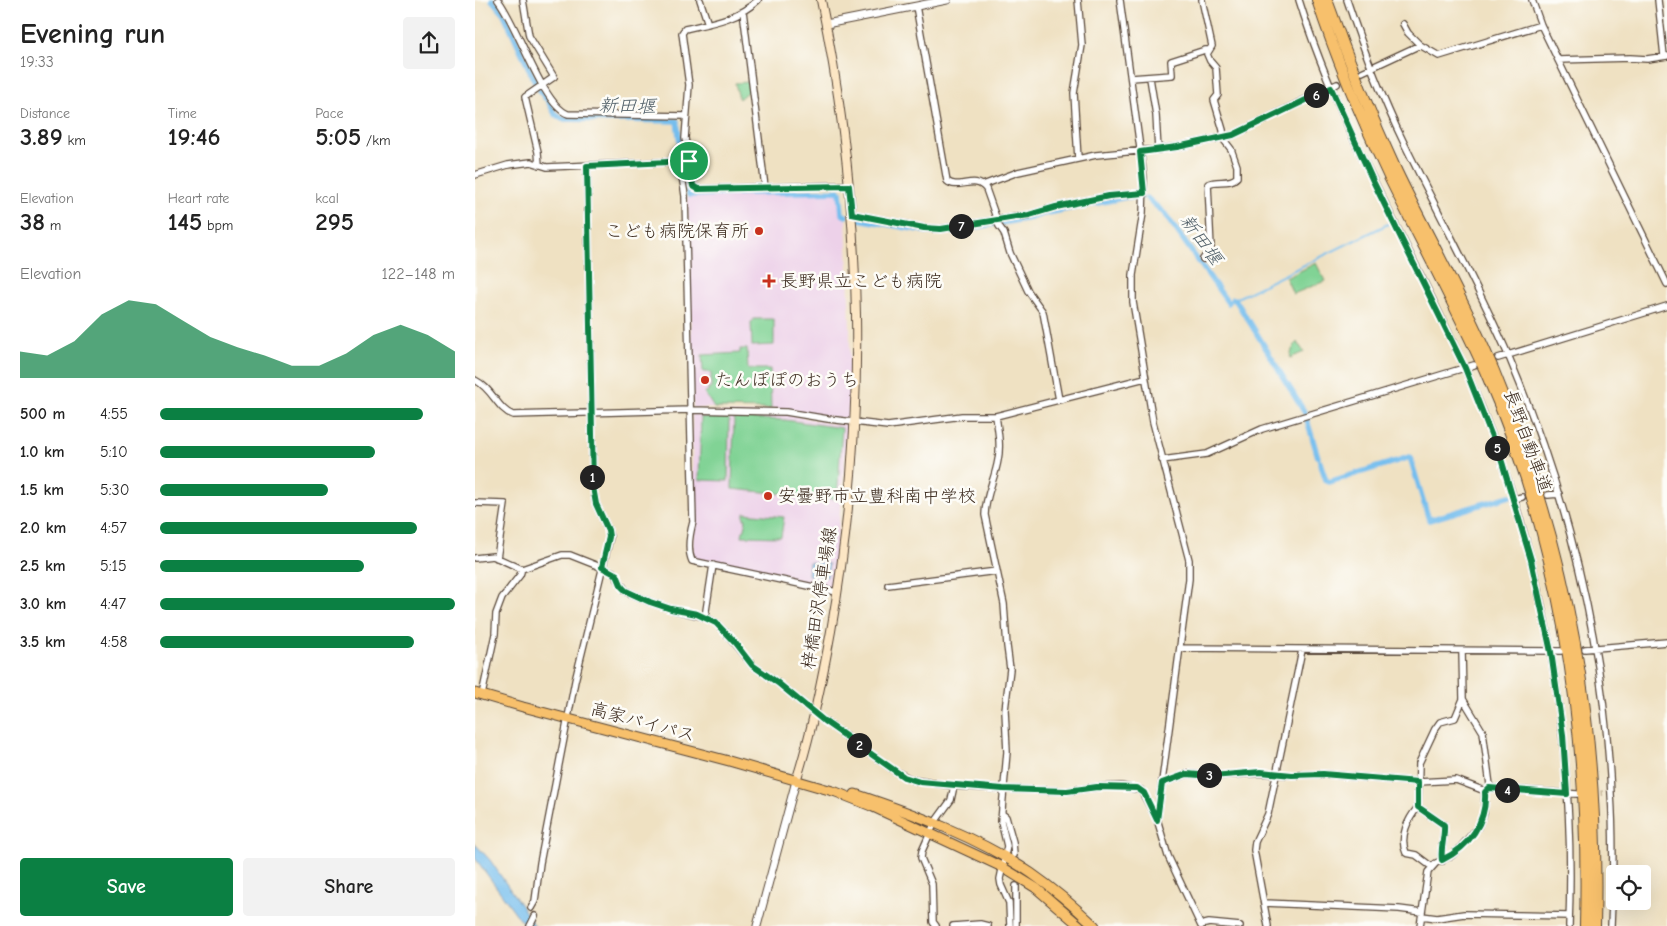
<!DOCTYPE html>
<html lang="en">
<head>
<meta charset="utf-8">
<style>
  body { margin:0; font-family:"Comic Neue","Klee One",sans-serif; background:#f2f2f2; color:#222; height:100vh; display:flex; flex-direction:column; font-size:19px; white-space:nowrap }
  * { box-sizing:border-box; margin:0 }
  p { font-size:16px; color:#767676 }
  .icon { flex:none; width:28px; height:28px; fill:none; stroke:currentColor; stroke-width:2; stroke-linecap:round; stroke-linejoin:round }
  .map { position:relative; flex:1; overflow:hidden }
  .details { display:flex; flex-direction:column; background:#fff; width:475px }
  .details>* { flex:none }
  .buttons { position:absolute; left:1131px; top:865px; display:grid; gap:10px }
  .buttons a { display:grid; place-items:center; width:45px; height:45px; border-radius:5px; background:#fff; box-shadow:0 5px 20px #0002; font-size:25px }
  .pin { position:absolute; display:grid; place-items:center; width:42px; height:42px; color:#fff; margin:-21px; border:2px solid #fff; border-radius:50%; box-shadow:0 1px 5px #0007 }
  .km { position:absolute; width:25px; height:25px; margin:-12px; border-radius:50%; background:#222; color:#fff; font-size:14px; line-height:25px; text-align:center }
  .round { display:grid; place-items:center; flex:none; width:52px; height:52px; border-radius:5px; background:#f2f2f2 }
  .summary { display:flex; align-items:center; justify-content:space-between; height:85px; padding:0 20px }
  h1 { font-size:28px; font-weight:600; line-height:38px }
  .metrics { display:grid; grid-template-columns:repeat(3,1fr); gap:8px; height:85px; padding:5px 20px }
  .metrics div { display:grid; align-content:center }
  .metrics b { font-size:25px; font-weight:600 }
  .metrics small { font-size:14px; font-weight:400 }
  .metrics p { font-size:14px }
  .chart { height:140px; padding:10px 20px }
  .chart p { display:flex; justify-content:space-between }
  .chart svg { width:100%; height:90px; margin-top:5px; fill:#0b8043; opacity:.7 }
  .cta { display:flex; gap:10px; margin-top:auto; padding:10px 20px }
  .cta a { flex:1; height:58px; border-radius:5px; background:#0b8043; color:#fff; font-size:20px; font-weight:600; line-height:58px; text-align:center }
  .cta a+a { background:#f2f2f2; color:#222 }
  ul { padding:0 20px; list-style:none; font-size:16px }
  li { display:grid; grid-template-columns:80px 60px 1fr; align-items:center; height:38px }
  li i { height:12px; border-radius:6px; background:#0b8043 }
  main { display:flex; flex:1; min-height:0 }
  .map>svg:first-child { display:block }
  .built { fill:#edd1e9 }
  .green { fill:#81d395; stroke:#5e7e5a }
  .water { fill:#75beee; stroke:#587486 }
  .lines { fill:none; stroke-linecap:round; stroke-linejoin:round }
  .stream { stroke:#75beee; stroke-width:2 }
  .canal { stroke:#75beee; stroke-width:5.5 }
  .minor-tunnel { stroke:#cbbca1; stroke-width:5.5; stroke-dasharray:5.5 3; stroke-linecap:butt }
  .minor-casing { stroke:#564537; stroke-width:8 }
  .tertiary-casing { stroke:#564537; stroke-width:9 }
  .secondary-casing { stroke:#564537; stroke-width:10 }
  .trunk-casing { stroke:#564537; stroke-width:11 }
  .motorway-casing { stroke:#564537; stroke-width:12 }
  .minor { stroke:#fff; stroke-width:5.5 }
  .tertiary { stroke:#fff; stroke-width:7 }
  .secondary { stroke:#fce6c4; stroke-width:8 }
  .trunk { stroke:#f7c06c; stroke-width:9 }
  .motorway { stroke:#f7c06c; stroke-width:10 }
  .route-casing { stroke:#fff; stroke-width:10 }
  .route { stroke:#0b8043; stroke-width:6 }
  .poi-dot { fill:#c8321e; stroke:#fdfcf7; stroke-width:2 }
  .labels { text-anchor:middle; stroke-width:5; stroke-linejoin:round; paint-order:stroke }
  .poi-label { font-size:18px; fill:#3b2a1e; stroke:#fdfcf7; text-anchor:start }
  .street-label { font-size:18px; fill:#3b2a1e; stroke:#fdfcf7 }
  .water-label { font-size:19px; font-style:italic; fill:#4f5e67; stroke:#fdfcf7 }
</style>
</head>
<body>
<main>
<section class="details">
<div class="summary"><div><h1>Evening run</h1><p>19:33</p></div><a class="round"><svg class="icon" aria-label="share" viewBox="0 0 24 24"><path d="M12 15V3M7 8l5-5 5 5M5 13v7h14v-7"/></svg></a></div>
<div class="metrics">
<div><p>Distance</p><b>3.89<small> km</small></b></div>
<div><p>Time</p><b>19:46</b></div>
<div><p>Pace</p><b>5:05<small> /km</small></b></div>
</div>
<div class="metrics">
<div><p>Elevation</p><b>38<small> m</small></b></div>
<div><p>Heart rate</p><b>145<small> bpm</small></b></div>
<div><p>kcal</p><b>295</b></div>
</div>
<div class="chart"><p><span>Elevation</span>122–148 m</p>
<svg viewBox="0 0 160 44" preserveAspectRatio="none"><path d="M0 44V31L10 33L20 26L30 13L40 6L50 8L60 16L70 24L80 29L90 33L100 38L110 38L120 32L130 23L140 18L150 23L160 31V44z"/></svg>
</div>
<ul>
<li><b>500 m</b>4:55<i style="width:89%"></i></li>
<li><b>1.0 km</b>5:10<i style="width:73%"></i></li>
<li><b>1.5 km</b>5:30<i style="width:57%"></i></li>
<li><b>2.0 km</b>4:57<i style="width:87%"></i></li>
<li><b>2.5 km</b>5:15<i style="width:69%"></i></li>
<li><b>3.0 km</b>4:47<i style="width:100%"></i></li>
<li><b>3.5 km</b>4:58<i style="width:86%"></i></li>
</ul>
<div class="cta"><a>Save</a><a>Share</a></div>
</section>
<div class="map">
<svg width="1192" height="926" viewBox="0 0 1192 926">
  <rect width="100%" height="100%" fill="#fdfcf7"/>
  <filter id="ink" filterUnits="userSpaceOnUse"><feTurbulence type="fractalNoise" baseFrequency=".02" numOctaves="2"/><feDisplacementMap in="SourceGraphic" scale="10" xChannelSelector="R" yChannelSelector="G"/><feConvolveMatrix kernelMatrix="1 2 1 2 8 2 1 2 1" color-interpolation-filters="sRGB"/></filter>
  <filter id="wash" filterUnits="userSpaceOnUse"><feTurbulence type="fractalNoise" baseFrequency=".0096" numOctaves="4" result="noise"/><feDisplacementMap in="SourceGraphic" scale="20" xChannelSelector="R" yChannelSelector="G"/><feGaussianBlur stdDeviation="1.12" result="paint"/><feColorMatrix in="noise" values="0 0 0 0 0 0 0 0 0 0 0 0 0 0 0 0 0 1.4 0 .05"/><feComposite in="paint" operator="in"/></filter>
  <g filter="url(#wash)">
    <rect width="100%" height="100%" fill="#efe1c2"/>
    <!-- built -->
    <path class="built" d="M 362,193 L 364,194 L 366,216 L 371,219 L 375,328 L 374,419 L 332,414 L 313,409 L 218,408 L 212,197 Z
      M 219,412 L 312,414 L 359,424 L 370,424 L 373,427 L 358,586 L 356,589 L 221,559 L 218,556 L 217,414 Z"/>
    <!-- green -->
    <path class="green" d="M 274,82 L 275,89 L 264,99 L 260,83 Z
      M 841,263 L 850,281 L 818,294 L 811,278 Z
      M 278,319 L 297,319 L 299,320 L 299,345 L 277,346 L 276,322 L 278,321 Z
      M 822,342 L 829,352 L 815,358 L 817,350 Z
      M 265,349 L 272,349 L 273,369 L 295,369 L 296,409 L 239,408 L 229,392 L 233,392 L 233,388 L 236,388 L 236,372 L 228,372 L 227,355 L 265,353 Z
      M 226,417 L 254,418 L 253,481 L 224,480 Z
      M 259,418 L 310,420 L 367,428 L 362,499 L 257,489 Z
      M 269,513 L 309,517 L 306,537 L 267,536 L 268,531 L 270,530 L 271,519 L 269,519 Z"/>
    <!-- water -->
    <path class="water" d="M 334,562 L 354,564 L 352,577 L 333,575 Z
      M 0,844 L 15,860 L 60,926 L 50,926 L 0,858 Z"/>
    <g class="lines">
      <!-- stream -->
      <path class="stream" d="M 760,299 L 913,224"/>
      <!-- canal -->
      <path class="canal" d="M 17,0 L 29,14 L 62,86
        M 65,91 L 70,98
        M 73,101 L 80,114 L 87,119 L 202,121 L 207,159
        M 208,165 L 214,195 L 267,193
        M 271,193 L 365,191 L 367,214 L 371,216
        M 672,198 L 690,214 L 753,303 L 754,302
        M 384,219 L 454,232 L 479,231 L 519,224
        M 526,223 L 556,218 L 568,214 L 652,197 L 666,197
        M 758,299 L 760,299 L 771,317
        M 774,321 L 801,365
        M 803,369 L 830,413
        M 832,420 L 843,457
        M 845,462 L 851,480 L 854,482 L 935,457 L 954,520 L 1035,496"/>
    </g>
  </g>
  <g filter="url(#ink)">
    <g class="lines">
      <!-- minor-tunnel -->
      <path class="minor-tunnel" d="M 1117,794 L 1128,793"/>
      <!-- minor casing -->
      <g class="minor-casing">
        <path id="minor" d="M 23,0 C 43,25 67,105 93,114 L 211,116
          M 48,0 L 54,36 L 79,77 L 50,97 L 63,152 L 64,165
          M 225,0 L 233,24
          M 283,0 C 263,19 236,23 210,29 L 207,33 L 214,85 L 210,138 L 218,185 L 223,189 L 374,185
          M 603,0 L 607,45 L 599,93 L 603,159
          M 645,0 L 669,178 L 668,213 L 658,275 L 658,302 L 678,422 L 714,560 L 714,579 L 682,819
          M 727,0 L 737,46 L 732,54 L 735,61 L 741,68 L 743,95 L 739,100 L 748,130 L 749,140 L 756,149 L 762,166 L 762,177 C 755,185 742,179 733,184 L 736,248 L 728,259
          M 824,0 C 865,132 936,246 991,371 C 1068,545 1101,736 1094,926
          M 872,0 C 888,48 906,96 928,141 C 963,213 1002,283 1034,357 C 1092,495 1129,643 1136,794 C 1139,838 1138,882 1136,926
          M 1057,0 L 1066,25 L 1192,284
          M 1183,0 L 1189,56
          M 441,6 L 472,181 C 483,191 500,174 511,189 L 524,226 L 529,233 L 535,253 L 553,291 L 568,312 L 584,400
          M 268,11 L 290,187
          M 928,24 L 933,33 L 945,45
          M 1083,60 L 1155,58 L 1172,59 L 1192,56
          M 887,72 L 945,45 L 964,56 L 1066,25
          M 656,78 L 697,75 L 696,61 L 730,50 L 734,50
          M 675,78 L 681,115 L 683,150
          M 205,162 L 210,196 L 218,522 C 215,533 212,550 217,561 L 362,592
          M 0,175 L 33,165 L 56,162 L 72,167 L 214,161
          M 508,185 L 543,172 L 621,155 L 702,147 L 758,135 L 862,84
          M 377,214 L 449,228 L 465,229 L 554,215 L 581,207 L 634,196 L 669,193
          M 1023,358 L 1192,306
          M 0,380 C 17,388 23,410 38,415 L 215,410 L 311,412 L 353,419 L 413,426 L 487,416 L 521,416 L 670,378
          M 521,416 C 523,431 526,445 523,460 C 520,479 510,496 510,515 L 529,604 L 532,646 L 535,669 L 530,710 L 532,752 L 526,821 L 532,846 L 525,879 L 526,885 L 534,903 L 535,926
          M 687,460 L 732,454 L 787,429 L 999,365
          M 1073,495 L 1084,494
          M 1039,499 L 1047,497
          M 0,503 L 30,504 L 22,558
          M 0,558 L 18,556 L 47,569 L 87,555 L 95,555 L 138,572 L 151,591 L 175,602 L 196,609 L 230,617 L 241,623 L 249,631 L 277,665 L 303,683 L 349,721 L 420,771 L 438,780 L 479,786 L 528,789 L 592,791 L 622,787 L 646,786 L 666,790 L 682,819 L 693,856 L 726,926
          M 413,585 L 522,571
          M 230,617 L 238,565
          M 705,648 L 1086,651
          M 1110,649 L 1192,642
          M 7,695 L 20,634 L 21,614 L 27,598 L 45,575 L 47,569
          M 687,783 L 713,774 L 737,776 L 786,773 L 817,775 L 848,774 L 943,782 L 981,780 L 1010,791
          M 1014,788 L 1102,794
          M 943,807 L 944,763 L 960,729 L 965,722 L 980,718 L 988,699
          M 527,814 L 531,817 L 538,842 L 539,855
          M 957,867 L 941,855 L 931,853 C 924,837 933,819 943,807 L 969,825 C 970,837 965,848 967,861
          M 541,886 L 541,926
          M 790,903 L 924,909 L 947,912
          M 56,908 L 60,901 L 65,863 L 100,681 L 135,537 L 133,530 L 121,504 L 118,487 L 112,166
          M 947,916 L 962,918 L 989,914 L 1094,916
          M 726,925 L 734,923 L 765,926
          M 55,926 L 60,916
          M 461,926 L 458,922 L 457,884 L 446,858 L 447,851 L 460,822 L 476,800 L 479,786
          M 478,926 L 505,924 L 513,926
          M 793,926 L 779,850 L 780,842 L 793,814 L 827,650
          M 945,926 L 953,872 L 961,863 L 976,856 L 984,849 L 1003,827 L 1009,813 L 1010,791 L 1014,788 L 1015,785 L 1008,732 L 988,699 L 987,651"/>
      </g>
      <!-- tertiary casing -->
      <g class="tertiary-casing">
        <path id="tertiary" d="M 351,24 L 472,0
          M 282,926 L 321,781"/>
      </g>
      <!-- secondary casing -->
      <g class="secondary-casing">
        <path id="secondary" d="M 321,781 C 337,732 347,681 356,631 C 393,422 389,207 346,0"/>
      </g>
      <!-- trunk casing -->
      <g class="trunk-casing">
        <path id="trunk" d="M 0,693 L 48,707 L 254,761 L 361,792 L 396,806 L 527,867 L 561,888 L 605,926
          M 380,794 C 440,814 502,837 556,873 C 579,889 600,907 620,926"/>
      </g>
      <!-- motorway casing -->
      <g class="motorway-casing">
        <path id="motorway" d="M 842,0 C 862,61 887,120 914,177 C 946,242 980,305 1010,371 C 1087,545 1115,736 1110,926
          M 852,0 C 873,59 896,116 922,172 C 954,239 991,303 1019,371 C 1095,553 1125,729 1120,926"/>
      </g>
      <!-- minor -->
      <use href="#minor" class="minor"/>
      <!-- tertiary -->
      <use href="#tertiary" class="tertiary"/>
      <!-- secondary -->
      <use href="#secondary" class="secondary"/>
      <!-- trunk -->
      <use href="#trunk" class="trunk"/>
      <!-- motorway -->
      <use href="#motorway" class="motorway"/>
    </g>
  </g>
  <g class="lines" filter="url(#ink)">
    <!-- route casing -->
    <g class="route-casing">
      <path id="route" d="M 856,88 L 898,181 L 990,368 L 1027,462 L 1056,560 L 1076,652 L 1088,735 L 1092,794 L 1014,788 L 1010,792 C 1012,822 994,847 967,860 C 965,848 970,837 969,825 L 943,807 L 943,782 L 848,774 L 817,775 L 786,772 L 737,776 L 712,774 L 687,783 L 682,820 L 669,793 L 662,788 L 622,787 L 592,791 L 528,789 L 445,782 L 429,777 L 349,721 L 303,683 L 277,665 L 260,643 L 241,623 L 222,614 L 196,609 L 175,602 L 151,591 L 147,587 L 142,575 L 127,567 L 134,537 L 133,530 L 121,504 L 118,487 L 112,166 L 214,161 L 218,186 L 223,189 L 374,186 L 377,214 L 449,228 L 466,229 L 554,215 L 581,207 L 634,196 L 669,193 L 665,152 L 702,147 L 758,135 Z"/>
    </g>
    <!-- route -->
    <use href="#route" class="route"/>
  </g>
  <!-- markers -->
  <g class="poi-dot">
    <circle cx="284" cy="231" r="5"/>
    <path d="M291.5 273.5h5v5h5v5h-5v5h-5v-5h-5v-5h5z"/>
    <circle cx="230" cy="380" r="5"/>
    <circle cx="293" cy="496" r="5"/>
  </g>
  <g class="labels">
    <!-- poi labels -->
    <g class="poi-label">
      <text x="274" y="237" text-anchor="end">こども病院保育所</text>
      <text x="305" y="287">長野県立こども病院</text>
      <text x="240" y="386">たんぽぽのおうち</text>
      <text x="303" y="502">安曇野市立豊科南中学校</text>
    </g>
    <!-- street labels -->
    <g class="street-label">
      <text transform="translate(1053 441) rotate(70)" y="6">長野自動車道</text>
      <text transform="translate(344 598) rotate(-81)" y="6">梓橋田沢停車場線</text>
      <text transform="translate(168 722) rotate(15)" y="6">高家バイパス</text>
    </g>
    <!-- water labels -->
    <g class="water-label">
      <text transform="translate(152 105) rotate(1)" y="7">新田堰</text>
      <text transform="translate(727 239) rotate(54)" y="7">新田堰</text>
    </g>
  </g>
</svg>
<div class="buttons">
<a><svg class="icon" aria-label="locate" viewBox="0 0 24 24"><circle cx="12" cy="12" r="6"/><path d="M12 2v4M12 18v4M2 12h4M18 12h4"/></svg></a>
</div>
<div class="pin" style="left:214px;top:161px;background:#1e9e55"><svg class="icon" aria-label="arrive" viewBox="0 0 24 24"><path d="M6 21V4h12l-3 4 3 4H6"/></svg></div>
<b class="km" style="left:117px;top:477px">1</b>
<b class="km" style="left:384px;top:745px">2</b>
<b class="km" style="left:734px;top:775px">3</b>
<b class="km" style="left:1032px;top:790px">4</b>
<b class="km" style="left:1022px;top:448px">5</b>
<b class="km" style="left:841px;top:95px">6</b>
<b class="km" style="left:486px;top:226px">7</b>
</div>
</main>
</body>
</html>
